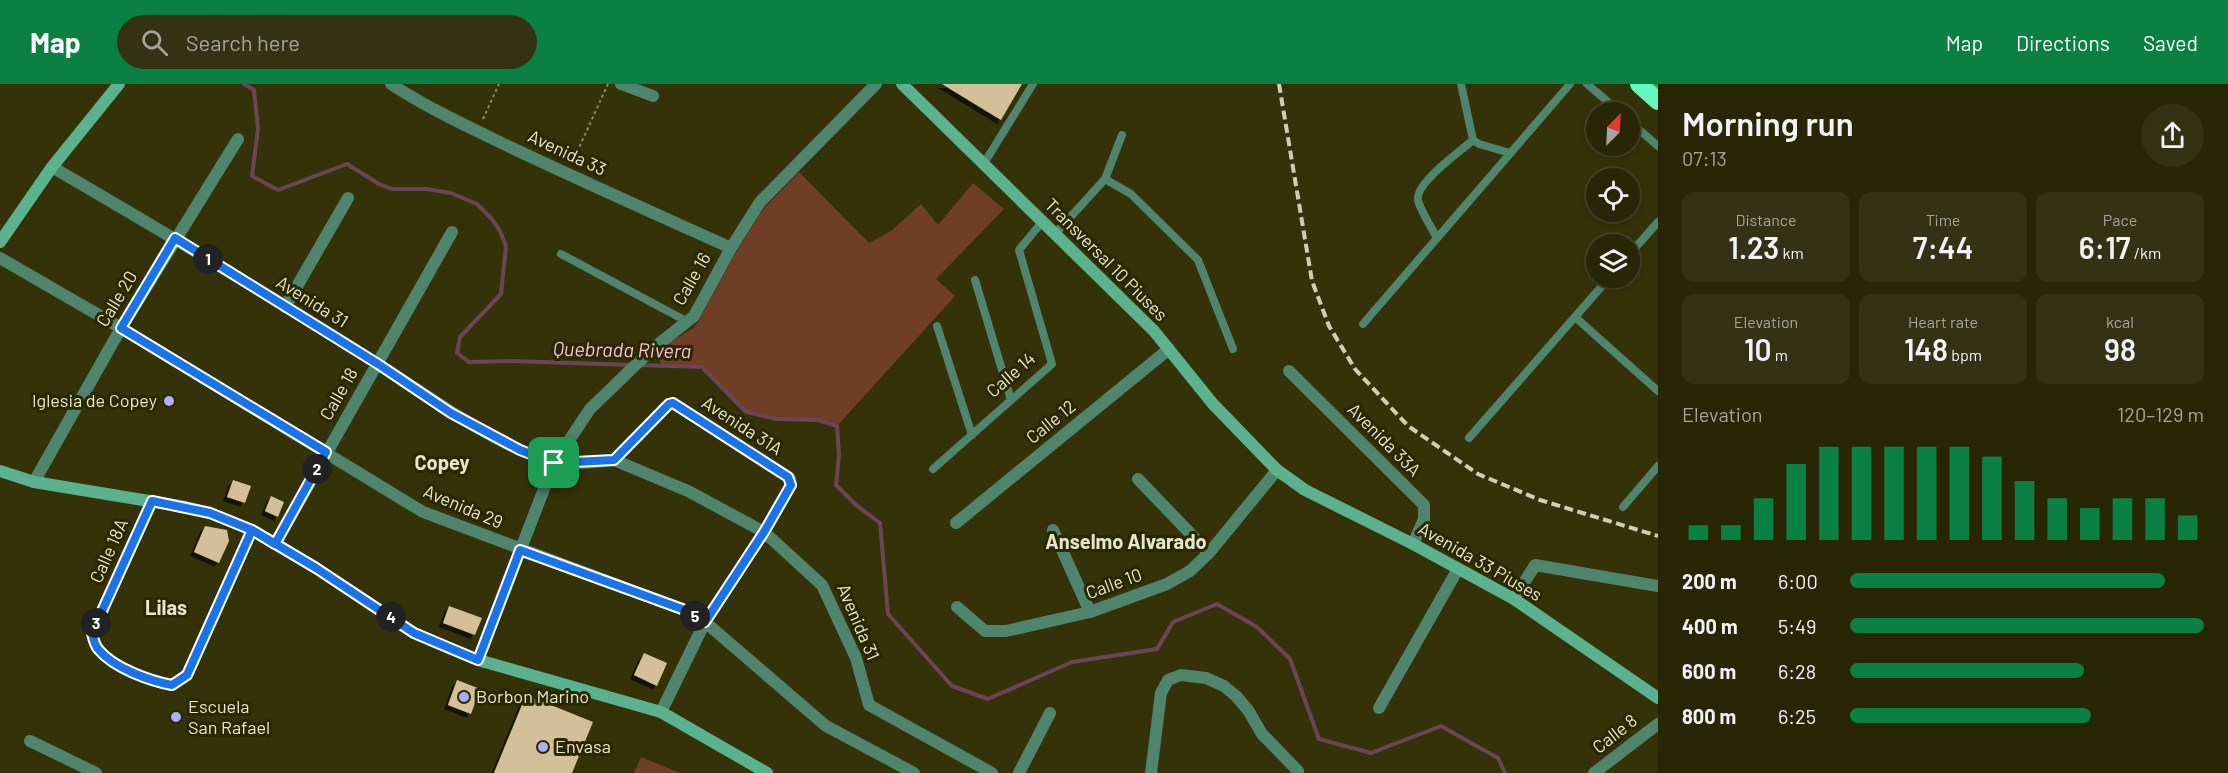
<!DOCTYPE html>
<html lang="en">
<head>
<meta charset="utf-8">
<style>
  body { margin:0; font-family:Barlow,sans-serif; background:#343215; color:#f1f3f6; height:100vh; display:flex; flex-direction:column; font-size:22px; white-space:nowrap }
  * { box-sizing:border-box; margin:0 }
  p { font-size:20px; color:#a5a59b }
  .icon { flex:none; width:33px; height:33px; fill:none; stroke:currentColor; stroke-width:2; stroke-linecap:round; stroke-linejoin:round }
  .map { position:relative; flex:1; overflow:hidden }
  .details { display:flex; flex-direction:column; background:#282607; width:570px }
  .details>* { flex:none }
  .needle { width:39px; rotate:24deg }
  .tools { position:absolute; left:1586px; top:18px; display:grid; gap:12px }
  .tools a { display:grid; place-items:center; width:54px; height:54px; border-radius:50%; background:#282607; box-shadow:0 3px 9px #0003,0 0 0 2px #444328; font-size:30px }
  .pin { position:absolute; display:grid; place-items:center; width:51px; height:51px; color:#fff; margin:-26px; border-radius:12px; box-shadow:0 3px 9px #0006 }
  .km { position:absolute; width:30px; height:30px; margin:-15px; border-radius:50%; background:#222; color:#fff; font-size:16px; line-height:30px; text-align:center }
  .round { display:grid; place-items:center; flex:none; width:63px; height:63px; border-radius:32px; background:#343215 }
  .head { display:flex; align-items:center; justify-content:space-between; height:102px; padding:0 24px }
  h1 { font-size:33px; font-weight:600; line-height:45px }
  .figures { display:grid; grid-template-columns:repeat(3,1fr); gap:9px; height:102px; padding:6px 24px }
  .figures div { display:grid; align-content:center; border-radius:12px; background:#343215; text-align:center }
  .figures b { font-size:30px; font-weight:600 }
  .figures small { font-size:16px; font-weight:400 }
  .figures p { font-size:16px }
  .chart { height:168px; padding:12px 24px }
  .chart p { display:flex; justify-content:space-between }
  .chart svg { width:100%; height:108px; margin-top:6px; stroke:#0b8043; stroke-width:6 }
  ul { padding:0 24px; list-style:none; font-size:20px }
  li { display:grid; grid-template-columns:96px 72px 1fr; align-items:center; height:45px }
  li i { height:15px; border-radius:8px; background:#0b8043 }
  header { display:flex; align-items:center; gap:36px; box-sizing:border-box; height:84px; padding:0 30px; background:#0b8043; color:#fff }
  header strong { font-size:28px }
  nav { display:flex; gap:33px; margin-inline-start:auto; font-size:21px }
  .search { width:420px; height:54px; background:#343215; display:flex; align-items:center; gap:15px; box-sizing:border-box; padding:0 21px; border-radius:33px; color:#a5a59b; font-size:22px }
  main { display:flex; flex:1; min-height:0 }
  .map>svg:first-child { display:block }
  .green { fill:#703e27 }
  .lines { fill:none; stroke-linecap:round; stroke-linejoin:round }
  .stream { stroke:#6a4557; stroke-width:4 }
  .building { fill:#d4c098; filter:url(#shadow) }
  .path { stroke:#8a8869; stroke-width:2; stroke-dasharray:3 3; stroke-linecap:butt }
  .lane { stroke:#4f846d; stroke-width:8 }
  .street { stroke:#4f846d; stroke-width:12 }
  .secondary { stroke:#5ab38e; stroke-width:12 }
  .highway { stroke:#64f8bf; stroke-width:18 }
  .rail { stroke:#d0ceb6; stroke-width:4; stroke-dasharray:9 4.5; stroke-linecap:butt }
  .route-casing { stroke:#fff; stroke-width:12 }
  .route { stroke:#1a73e8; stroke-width:8 }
  .poi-dot { fill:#afaefa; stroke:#2b2800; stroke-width:2 }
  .labels { text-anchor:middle; stroke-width:6; stroke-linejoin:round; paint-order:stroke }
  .street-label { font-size:18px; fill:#e6e5cf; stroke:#2b2800 }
  .poi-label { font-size:18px; fill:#e6e5cf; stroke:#2b2800; text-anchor:start }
  .water-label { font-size:20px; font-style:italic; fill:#f5bfdd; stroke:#2b2800 }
  .neighbourhood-label { font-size:20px; font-weight:bold; fill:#e6e5cf; stroke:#2b2800 }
</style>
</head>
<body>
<header>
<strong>Map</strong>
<div class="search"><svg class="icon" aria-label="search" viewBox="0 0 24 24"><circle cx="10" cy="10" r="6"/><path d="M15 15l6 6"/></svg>Search here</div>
<nav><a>Map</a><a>Directions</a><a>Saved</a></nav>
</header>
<main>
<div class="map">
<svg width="1658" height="689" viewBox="0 0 1658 689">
  <defs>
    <filter id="shadow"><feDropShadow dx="-4" dy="4" stdDeviation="0" flood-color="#0009"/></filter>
  </defs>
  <rect width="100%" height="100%" fill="#353209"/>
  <!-- green -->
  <path class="green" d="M 799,88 L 869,159 L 891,147 L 921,120 L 938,141 L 973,99 L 1004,125 L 936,195 L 955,212 L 837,342 L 818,336 L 777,335 L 746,328 L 702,283 L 663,282 L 653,268 L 692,245 L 698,238 L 735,170 L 764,124 Z
    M 641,673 L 680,689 L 634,689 Z"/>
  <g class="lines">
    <!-- stream -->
    <path class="stream" d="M 244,0 L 254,6 L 258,45 L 252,92 L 278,106 L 347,80 L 379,100 L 392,105 L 426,105 L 451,109 L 477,120 L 491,134 L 500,147 L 506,162 L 501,210 L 460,253 L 457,269 L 469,278 L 512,277 L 631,281
      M 639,281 L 702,283 L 746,328 L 777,335 L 818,336 L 837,342 L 839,371 L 836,401 L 856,421 L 880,439 L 888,530 L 952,602 L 988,615 L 1072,578 L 1157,565 L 1173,538 L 1217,520 L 1257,543 L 1290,575 L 1319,655 L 1371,669 L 1441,642 L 1498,674 L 1505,689"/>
  </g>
  <!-- building -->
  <path class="building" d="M 942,0 L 1022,0 L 1001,36 Z
    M 233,396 L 251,402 L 245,419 L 227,413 Z
    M 271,412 L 284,418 L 278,433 L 265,427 Z
    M 205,442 L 227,446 L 229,457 L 219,479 L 194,468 Z
    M 449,522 L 482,534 L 475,551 L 443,539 Z
    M 644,569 L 667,579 L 657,602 L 634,591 Z
    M 457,596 L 480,605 L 471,630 L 448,621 Z
    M 526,611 L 593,638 L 572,689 L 494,689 Z"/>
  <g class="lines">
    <!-- path -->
    <path class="path" d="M 483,35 L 499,0
      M 572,79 L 608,0"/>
    <!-- lane -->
    <path class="lane" d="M 1461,0 L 1473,56 L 1479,60 L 1510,69
      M 1587,0 L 1620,28
      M 1629,37 L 1658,62
      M 983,81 L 1033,0
      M 1105,95 L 1131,110 L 1198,176 L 1233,265
      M 1055,150 L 1105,95 L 1122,51
      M 1437,154 C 1432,144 1420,126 1418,116 C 1415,99 1461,67 1473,56
      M 561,170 L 688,238
      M 1629,171 L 1658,138
      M 975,196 L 1011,316
      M 1575,233 L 1658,307
      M 1363,240 L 1570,0
      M 937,242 L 972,351
      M 1469,354 L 1609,194
      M 933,385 L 1052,280 L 1019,166 L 1042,138
      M 1623,423 L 1658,382"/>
    <!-- street -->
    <path class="street" d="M 391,0 C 429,25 471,44 512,64 C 584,98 658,131 731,164
      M 621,0 L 653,12
      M 1656,0 L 1658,1
      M 52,83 C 162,147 271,212 378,280 C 433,315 488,357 551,378 C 564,382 599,377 614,376 L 669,320 L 673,319 L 790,394 L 791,401 L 764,448 L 705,538 L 661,628
      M 0,174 L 121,244 L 423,428 L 682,525 L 705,538 L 826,642 L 914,689
      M 285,223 L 348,114
      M 1289,287 L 1424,421 L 1424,435 L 1413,460
      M 614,376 L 688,407 L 764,448 L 822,501 L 856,574 L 869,621 L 992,689
      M 1138,395 L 1209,469
      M 34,398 L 121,244 L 238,55
      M 152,417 L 92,549 C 94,554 95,562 99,566 C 114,584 150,597 172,601 L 187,591 L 252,446
      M 956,439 L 1169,265
      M 1053,446 L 1090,528
      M 275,460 L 452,148
      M 1514,515 L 1535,481 L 1658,502
      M 957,523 L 985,547 L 1006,547 L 1090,528 L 1167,500 L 1190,487 L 1209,469 L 1277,386
      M 478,576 L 554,379 L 590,325 L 651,266 L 694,232 L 731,164 L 760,118 L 876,0
      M 1379,624 L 1458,485
      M 30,657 L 96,689
      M 1019,689 L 1050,629
      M 1151,689 L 1161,609 L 1168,596 L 1181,591 L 1206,594 L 1224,602 L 1236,612 L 1248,626 L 1262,650 L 1298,687
      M 1594,689 L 1658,640"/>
    <!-- secondary -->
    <path class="secondary" d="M 902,0 L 1154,247 L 1213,320 L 1277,386 L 1305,406 L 1413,460 L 1514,515 L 1658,614
      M 0,158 L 52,83 L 119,0
      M 0,387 L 34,398 L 185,423 L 210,429 L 252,446 L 316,484 L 414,549 L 449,564 L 478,576 L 661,628 L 767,689"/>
    <!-- highway -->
    <path class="highway" d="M 1639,0 L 1658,17"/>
    <!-- rail -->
    <path class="rail" d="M 1279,0 L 1312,197 L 1329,242 L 1355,285 L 1408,342 L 1478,390 L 1540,416 L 1658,452"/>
  </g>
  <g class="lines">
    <!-- route casing -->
    <g class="route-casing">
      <path id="route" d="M 554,379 L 520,366 L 451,329 L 378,280 L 175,154 L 121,244 L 326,368 L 275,460 L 252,446 L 187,591 L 172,601 C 150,597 114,584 99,566 C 95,562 93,554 92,549 L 152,417 L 210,429 L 252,446 L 316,484 L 414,549 L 478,576 L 520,466 L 682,525 L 705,538 L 764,448 L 791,401 L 788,393 L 673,319 L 669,320 L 614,376 L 554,379"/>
    </g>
    <!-- route -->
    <use href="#route" class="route"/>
  </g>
  <!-- markers -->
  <g class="poi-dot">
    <circle cx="169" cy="317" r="6"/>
    <circle cx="464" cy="613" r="6"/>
    <circle cx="176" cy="633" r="6"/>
    <circle cx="543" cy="663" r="6"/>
  </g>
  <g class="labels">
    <!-- street labels -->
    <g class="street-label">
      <text transform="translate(567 69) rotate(25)" y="6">Avenida 33</text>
      <text transform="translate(1106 176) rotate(45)" y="6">Transversal 10 Piuses</text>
      <text transform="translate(692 195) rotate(-60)" y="6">Calle 16</text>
      <text transform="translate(117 215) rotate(-59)" y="6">Calle 20</text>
      <text transform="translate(312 218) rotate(32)" y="6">Avenida 31</text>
      <text transform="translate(1011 291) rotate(-41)" y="6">Calle 14</text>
      <text transform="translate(339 310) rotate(-60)" y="6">Calle 18</text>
      <text transform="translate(1051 338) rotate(-39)" y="6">Calle 12</text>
      <text transform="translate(742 342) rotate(33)" y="6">Avenida 31A</text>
      <text transform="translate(1384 356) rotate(45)" y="6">Avenida 33A</text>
      <text transform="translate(463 423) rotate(23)" y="6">Avenida 29</text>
      <text transform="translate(109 467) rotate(-66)" y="6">Calle 18A</text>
      <text transform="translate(1480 478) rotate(30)" y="6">Avenida 33 Piuses</text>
      <text transform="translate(1114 500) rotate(-20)" y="6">Calle 10</text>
      <text transform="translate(858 538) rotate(67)" y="6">Avenida 31</text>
      <text transform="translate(1615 650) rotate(-38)" y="6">Calle 8</text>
    </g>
    <!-- poi labels -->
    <g class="poi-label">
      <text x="157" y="323" text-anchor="end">Iglesia de Copey</text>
      <text x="476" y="619">Borbon Marino</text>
      <text x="188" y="629">Escuela<tspan x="188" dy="21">San Rafael</tspan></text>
      <text x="555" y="669">Envasa</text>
    </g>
    <!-- water labels -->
    <g class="water-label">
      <text transform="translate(622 266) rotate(1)" y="7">Quebrada Rivera</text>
    </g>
    <!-- neighbourhood labels -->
    <g class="neighbourhood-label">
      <text x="442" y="386">Copey</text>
      <text x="1126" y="465">Anselmo Alvarado</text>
      <text x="166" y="531">Lilas</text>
    </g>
  </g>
</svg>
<div class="tools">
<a><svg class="needle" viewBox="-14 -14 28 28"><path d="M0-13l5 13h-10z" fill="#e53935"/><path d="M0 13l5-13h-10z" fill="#a5a59b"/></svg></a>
<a><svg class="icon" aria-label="locate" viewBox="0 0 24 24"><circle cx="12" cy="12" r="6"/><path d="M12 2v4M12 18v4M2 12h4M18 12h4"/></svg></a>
<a><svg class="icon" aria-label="layers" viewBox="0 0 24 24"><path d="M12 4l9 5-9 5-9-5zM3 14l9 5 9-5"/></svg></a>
</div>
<div class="pin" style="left:554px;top:379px;background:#1e9e55"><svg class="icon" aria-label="arrive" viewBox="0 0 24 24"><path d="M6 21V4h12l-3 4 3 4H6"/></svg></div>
<b class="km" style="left:208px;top:175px">1</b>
<b class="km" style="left:317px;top:385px">2</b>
<b class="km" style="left:96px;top:539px">3</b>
<b class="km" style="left:391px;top:533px">4</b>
<b class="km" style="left:695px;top:532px">5</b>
</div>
<section class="details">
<div class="head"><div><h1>Morning run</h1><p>07:13</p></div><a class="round"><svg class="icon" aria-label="share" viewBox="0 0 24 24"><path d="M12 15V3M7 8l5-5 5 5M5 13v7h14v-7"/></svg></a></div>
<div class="figures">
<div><p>Distance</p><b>1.23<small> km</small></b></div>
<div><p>Time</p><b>7:44</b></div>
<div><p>Pace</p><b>6:17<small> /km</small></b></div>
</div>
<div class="figures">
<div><p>Elevation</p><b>10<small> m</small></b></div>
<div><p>Heart rate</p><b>148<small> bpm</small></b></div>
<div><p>kcal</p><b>98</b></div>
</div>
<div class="chart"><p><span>Elevation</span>120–129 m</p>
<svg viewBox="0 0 160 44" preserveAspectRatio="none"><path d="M5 44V38M15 44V38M25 44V27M35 44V13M45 44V6M55 44V6M65 44V6M75 44V6M85 44V6M95 44V10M105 44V20M115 44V27M125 44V31M135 44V27M145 44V27M155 44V34"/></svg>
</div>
<ul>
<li><b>200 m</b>6:00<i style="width:89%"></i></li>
<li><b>400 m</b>5:49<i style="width:100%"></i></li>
<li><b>600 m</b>6:28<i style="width:66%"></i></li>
<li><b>800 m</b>6:25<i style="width:68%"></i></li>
</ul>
</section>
</main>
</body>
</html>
